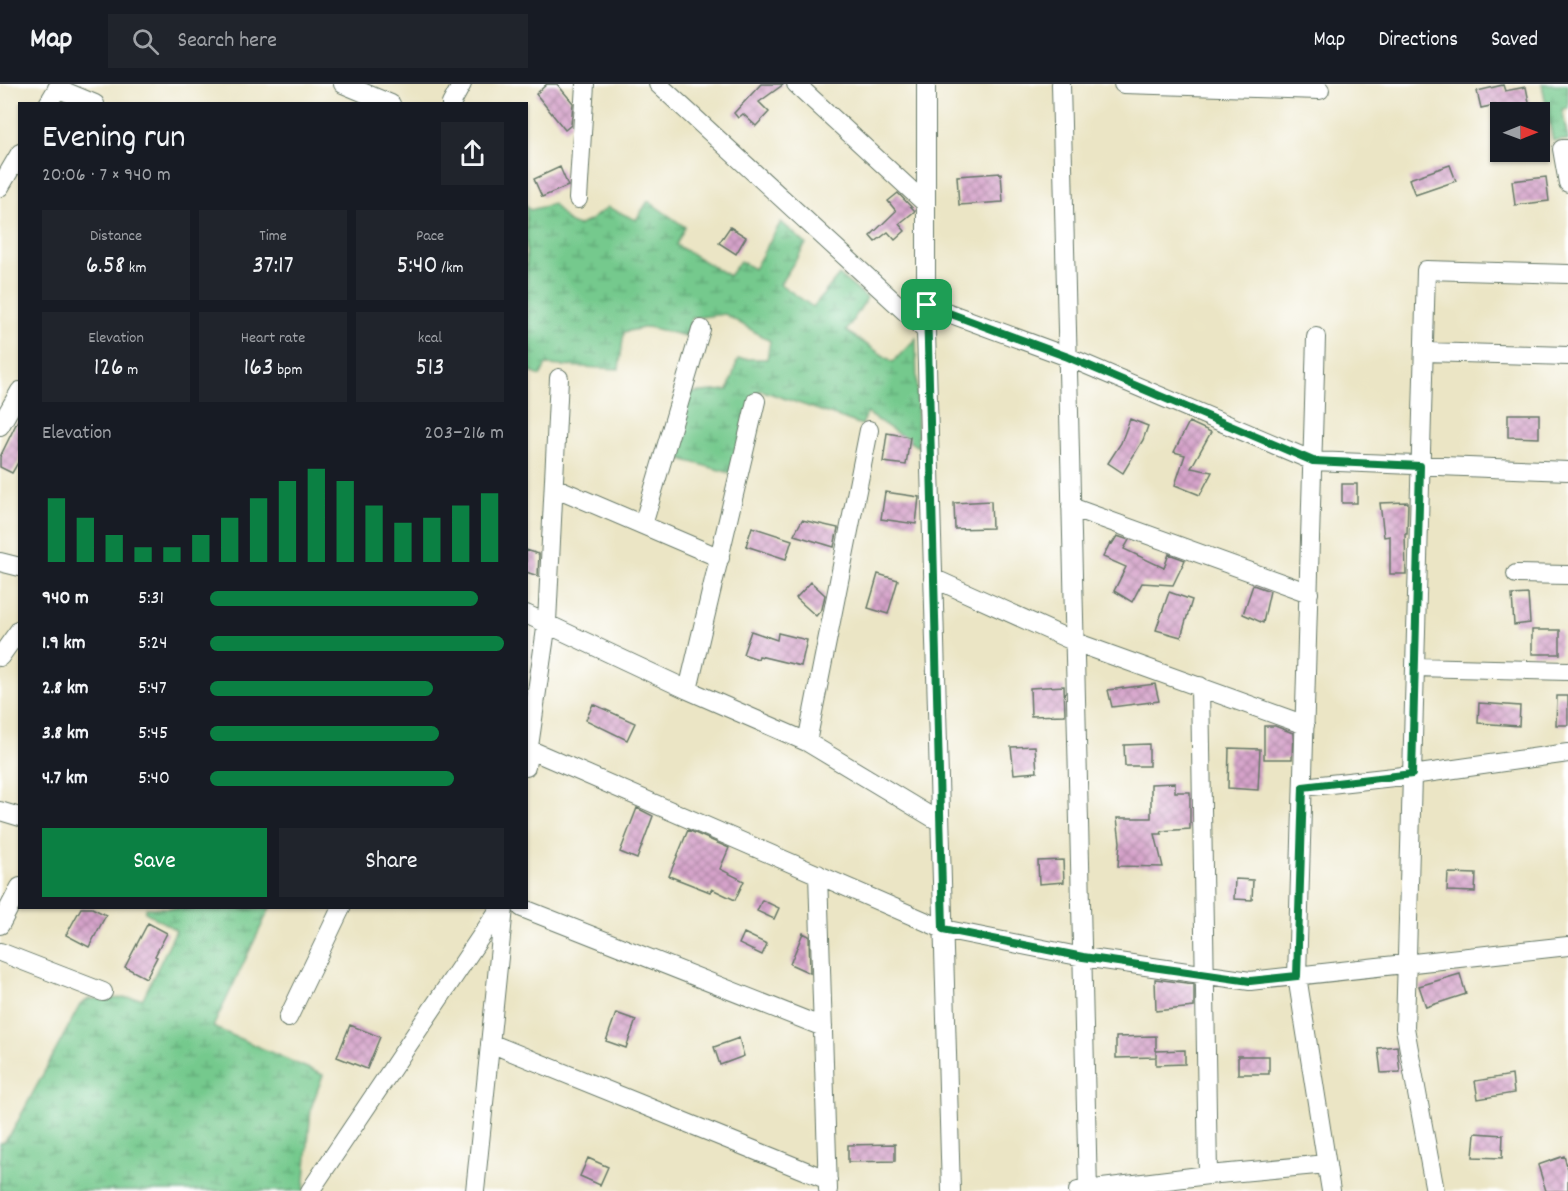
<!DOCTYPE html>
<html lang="en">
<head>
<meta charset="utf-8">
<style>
  body { margin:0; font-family:Dekko,sans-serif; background:#20242c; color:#f1f3f6; height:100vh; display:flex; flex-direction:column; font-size:22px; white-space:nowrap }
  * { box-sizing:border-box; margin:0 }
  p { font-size:20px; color:#9ea1a6 }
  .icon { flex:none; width:33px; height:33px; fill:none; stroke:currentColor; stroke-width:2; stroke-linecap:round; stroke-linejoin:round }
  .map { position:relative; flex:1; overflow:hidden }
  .panel { position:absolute; left:18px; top:18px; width:510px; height:807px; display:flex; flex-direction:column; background:#171b24; border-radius:0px; box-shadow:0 2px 4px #0004 }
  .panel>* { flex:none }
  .needle { width:39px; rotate:89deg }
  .buttons { position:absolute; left:1490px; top:18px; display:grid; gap:12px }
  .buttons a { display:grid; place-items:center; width:60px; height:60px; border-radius:0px; background:#171b24; box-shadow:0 2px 4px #0004; font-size:30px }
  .pin { position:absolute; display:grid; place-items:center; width:51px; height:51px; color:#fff; margin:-26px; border-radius:12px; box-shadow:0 3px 9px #0006 }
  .round { display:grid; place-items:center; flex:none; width:63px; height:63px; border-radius:0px; background:#20242c }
  .head { display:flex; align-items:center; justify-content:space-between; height:102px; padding:0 24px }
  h1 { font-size:33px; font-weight:600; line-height:45px }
  .figures { display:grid; grid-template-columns:repeat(3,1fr); gap:9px; height:102px; padding:6px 24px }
  .figures div { display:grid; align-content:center; border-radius:0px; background:#20242c; text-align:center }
  .figures b { font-size:26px; font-weight:600 }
  .figures small { font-size:16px; font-weight:400 }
  .figures p { font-size:16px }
  .chart { height:168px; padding:12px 24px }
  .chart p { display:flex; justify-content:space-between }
  .chart svg { width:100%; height:108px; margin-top:6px; stroke:#0b8043; stroke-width:6 }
  .primary-button { display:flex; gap:12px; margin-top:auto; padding:12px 24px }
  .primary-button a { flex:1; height:69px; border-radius:0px; background:#0b8043; color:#fff; font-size:24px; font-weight:600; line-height:69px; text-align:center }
  .primary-button a+a { background:#20242c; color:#f1f3f6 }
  ul { padding:0 24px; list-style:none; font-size:20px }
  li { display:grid; grid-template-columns:96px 72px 1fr; align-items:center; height:45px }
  li i { height:15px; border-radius:8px; background:#0b8043 }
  header { display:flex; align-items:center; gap:36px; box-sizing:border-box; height:84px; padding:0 30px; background:#171b24; border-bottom:2px solid #363941 }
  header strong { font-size:28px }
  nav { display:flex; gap:33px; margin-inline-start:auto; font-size:21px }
  .search { width:420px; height:54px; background:#20242c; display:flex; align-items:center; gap:15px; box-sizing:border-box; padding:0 21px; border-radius:0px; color:#9ea1a6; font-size:22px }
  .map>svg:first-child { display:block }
  .wetland { fill:url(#wetland-marsh); stroke:#4a8360; stroke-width:1.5 }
  .building { fill:url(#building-cross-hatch) }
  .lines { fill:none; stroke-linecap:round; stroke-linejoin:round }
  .minor-casing { stroke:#667867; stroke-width:20 }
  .minor { stroke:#fff; stroke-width:18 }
  .route-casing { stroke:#fff; stroke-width:12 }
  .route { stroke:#0b8043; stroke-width:8 }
</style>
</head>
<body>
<header>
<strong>Map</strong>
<div class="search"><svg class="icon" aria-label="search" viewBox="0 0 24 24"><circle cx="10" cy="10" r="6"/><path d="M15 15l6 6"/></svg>Search here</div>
<nav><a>Map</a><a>Directions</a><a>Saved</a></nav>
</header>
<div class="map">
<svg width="1568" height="1107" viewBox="0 0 1568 1107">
  <defs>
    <pattern id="wetland-marsh" width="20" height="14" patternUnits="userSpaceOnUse" patternTransform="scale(1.5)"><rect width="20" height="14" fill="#74c98d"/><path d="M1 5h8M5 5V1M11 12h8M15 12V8" fill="none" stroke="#5fa474"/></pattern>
    <pattern id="building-cross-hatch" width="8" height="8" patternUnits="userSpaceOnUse" patternTransform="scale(1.5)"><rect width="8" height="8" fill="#d6a3ca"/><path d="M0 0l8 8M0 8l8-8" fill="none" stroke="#ad86a5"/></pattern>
  </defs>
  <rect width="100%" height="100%" fill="#fff"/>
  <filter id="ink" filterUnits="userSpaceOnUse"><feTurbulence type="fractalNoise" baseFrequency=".0167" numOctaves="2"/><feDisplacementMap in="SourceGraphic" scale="12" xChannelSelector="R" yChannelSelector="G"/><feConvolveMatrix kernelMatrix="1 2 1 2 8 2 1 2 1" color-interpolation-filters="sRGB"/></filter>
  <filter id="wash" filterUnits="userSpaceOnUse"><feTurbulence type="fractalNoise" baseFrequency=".008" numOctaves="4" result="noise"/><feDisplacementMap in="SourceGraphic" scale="24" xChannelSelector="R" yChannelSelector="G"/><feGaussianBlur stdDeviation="1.35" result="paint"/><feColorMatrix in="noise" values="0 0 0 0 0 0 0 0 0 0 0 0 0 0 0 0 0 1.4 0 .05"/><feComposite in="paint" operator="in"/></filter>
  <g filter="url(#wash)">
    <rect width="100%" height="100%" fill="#ebe5c5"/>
    <!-- wetland -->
    <path class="wetland" d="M 1542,0 L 1568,0 L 1568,24 L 1562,25 L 1568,56 L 1553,57 Z
      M 648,117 L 685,143 L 676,161 L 729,192 L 740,177 L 754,185 L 781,138 L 806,160 L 780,200 L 813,223 L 839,191 L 867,214 L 846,247 L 893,278 L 916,254 L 918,363 L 867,329 L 862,341 L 760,306 L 734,390 L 670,372 L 688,309 L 728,306 L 738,275 L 767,275 L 770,257 L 725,230 L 692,234 L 686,252 L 648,243 L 624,248 L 619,285 L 546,281 L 540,292 L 527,286 L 526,121 L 530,126 L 553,120 L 567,137 L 577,142 L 589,137 L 608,123 L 636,136 Z
      M 146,824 L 270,824 L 213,943 L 323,991 L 311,1024 L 304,1107 L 0,1107 L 0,1059 L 4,1058 L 12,1048 L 80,921 L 89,915 L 143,914 L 176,846 L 145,828 Z"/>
    <g id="blocks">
      <!-- building -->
      <path class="building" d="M 547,0 L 557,0 L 573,19 L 571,41 L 565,46 L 536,10 Z
        M 761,0 L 784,0 L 759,18 L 769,28 L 756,42 L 743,30 L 738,34 L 734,29 Z
        M 1503,1 L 1505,7 L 1526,3 L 1531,28 L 1513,28 L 1512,23 L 1496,27 L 1495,21 L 1481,24 L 1477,7 Z
        M 1450,81 L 1456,97 L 1415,111 L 1409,95 Z
        M 560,83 L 568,102 L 542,113 L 534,95 Z
        M 1001,89 L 1003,118 L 959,121 L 957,92 Z
        M 1546,93 L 1549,117 L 1515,121 L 1512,97 Z
        M 898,109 L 915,127 L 899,140 L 905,147 L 895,156 L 888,148 L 875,158 L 870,152 L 896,127 L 888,117 Z
        M 730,143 L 746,153 L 736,170 L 719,159 Z
        M 1508,330 L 1539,330 L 1539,354 L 1508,353 Z
        M 20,332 L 20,375 L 12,389 L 0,383 L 0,373 Z
        M 1130,335 L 1148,342 L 1143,356 L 1123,389 L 1108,379 L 1121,359 Z
        M 1189,338 L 1211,348 L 1191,384 L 1212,388 L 1200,411 L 1175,401 L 1185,371 L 1174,368 Z
        M 887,349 L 910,353 L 906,381 L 883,378 Z
        M 1342,400 L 1357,400 L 1357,419 L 1342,419 Z
        M 885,408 L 919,413 L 916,440 L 881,435 Z
        M 991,417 L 992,444 L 955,445 L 954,419 Z
        M 1408,418 L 1407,450 L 1405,450 L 1406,490 L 1390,490 L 1390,452 L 1384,453 L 1380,419 Z
        M 802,436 L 838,444 L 834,463 L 794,451 Z
        M 752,443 L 792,456 L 786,475 L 746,462 Z
        M 1117,452 L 1129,456 L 1124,465 L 1164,484 L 1169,470 L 1185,476 L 1173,501 L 1142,499 L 1132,518 L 1114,507 L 1126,483 L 1103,473 L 1110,459 L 1112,460 Z
        M 526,466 L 539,470 L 538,492 L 526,488 Z
        M 878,490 L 898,496 L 888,530 L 868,524 Z
        M 811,498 L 825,511 L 822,525 L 816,532 L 796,514 Z
        M 1253,501 L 1270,507 L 1263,539 L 1243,530 Z
        M 1169,508 L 1192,516 L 1181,553 L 1156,546 Z
        M 1528,510 L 1530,539 L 1514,541 L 1512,511 Z
        M 1532,546 L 1560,546 L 1560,570 L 1532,570 Z
        M 751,547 L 777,556 L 778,549 L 807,556 L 801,582 L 759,572 L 758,575 L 743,570 Z
        M 1155,600 L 1159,617 L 1112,623 L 1108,606 Z
        M 1064,602 L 1065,631 L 1031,632 L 1030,604 Z
        M 1557,612 L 1568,612 L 1568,641 L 1556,641 Z
        M 1479,619 L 1520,622 L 1519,642 L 1478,639 Z
        M 593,620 L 635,639 L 627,656 L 586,636 Z
        M 1264,642 L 1275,642 L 1293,649 L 1292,675 L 1264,675 Z
        M 1149,660 L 1149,682 L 1125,682 L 1124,661 Z
        M 1035,662 L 1037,688 L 1014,690 L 1011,663 Z
        M 1229,664 L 1260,665 L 1258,706 L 1228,704 Z
        M 1175,699 L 1175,708 L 1190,708 L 1190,745 L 1161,747 L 1162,750 L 1155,750 L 1163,783 L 1118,782 L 1120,758 L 1117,734 L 1151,734 L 1151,700 Z
        M 637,724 L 653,732 L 637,775 L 620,768 Z
        M 688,746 L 729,764 L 720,785 L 744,797 L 735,816 L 712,805 L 710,808 L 669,792 Z
        M 1063,776 L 1064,798 L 1039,800 L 1038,777 Z
        M 1448,789 L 1476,790 L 1475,808 L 1447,807 Z
        M 1235,795 L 1253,796 L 1252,816 L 1234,815 Z
        M 762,816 L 779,824 L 774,835 L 757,827 Z
        M 81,824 L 92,824 L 106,831 L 89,863 L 66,851 Z
        M 148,839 L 167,849 L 155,872 L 157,873 L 146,894 L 125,883 Z
        M 744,849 L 767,860 L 762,871 L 739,860 Z
        M 803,849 L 809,852 L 810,889 L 790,880 Z
        M 1460,890 L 1466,910 L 1426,923 L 1419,902 Z
        M 1155,895 L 1194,900 L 1194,923 L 1156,927 Z
        M 616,929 L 636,936 L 626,964 L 606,957 Z
        M 350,941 L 380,953 L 367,985 L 337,973 Z
        M 1156,952 L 1156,973 L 1116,974 L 1116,953 Z
        M 739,954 L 744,972 L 720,981 L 714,963 Z
        M 1397,962 L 1400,988 L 1381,989 L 1378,964 Z
        M 1185,966 L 1185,980 L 1156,981 L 1156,967 Z
        M 1238,972 L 1269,972 L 1269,990 L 1238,990 Z
        M 1512,991 L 1514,1009 L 1478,1015 L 1475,997 Z
        M 1475,1049 L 1503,1051 L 1502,1074 L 1473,1073 Z
        M 895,1060 L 895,1077 L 848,1078 L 848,1061 Z
        M 1564,1072 L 1568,1085 L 1568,1107 L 1546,1107 L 1538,1081 Z
        M 588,1074 L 608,1083 L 600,1101 L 580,1092 Z"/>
    </g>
  </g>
  <g filter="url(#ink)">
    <use href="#blocks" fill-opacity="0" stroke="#667867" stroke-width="1.5"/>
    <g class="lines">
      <!-- minor casing -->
      <g class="minor-casing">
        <path id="minor" d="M 343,0 L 391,20
          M 658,0 L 926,247
          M 796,0 L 926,120
          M 926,0 L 926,247 L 951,1107
          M 1061,0 L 1088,1107
          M 1123,0 L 1320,6
          M 57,4 L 95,20
          M 48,20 L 60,0
          M 451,20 L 462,0
          M 1568,65 L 1562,65 L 1568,99
          M 0,103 L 20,69
          M 578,115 L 585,0
          M 927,221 L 1068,273 L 1313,377 L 1568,387
          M 1316,253 L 1297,892 L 1331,1107
          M 1424,268 L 1568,272
          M 0,342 L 20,307
          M 554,403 L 720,474
          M 1071,423 L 1309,509
          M 643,441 L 701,245
          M 0,478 L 20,483
          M 1516,490 L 1568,491
          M 933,494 L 1075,558 L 1305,641
          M 526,530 L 688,606 L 807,658 L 940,738
          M 0,573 L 20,545
          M 1415,583 L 1568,587
          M 1200,602 L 1208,1091
          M 688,606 L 756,317
          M 807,658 L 869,346
          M 526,664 L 943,845 L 1083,873 L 1250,897 L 1568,862
          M 526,683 L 547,538 L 559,294
          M 1303,703 L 1412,691 L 1568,669
          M 0,727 L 20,733
          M 818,790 L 828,1106
          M 522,824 L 823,943
          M 0,841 L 20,803
          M 0,868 L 103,908
          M 288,934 L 341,824
          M 490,959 L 828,1096
          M 310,1107 L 500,824
          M 475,1107 L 504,824
          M 1078,1107 L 1208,1091 L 1327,1080
          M 1435,1107 L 1405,944 L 1426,186 L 1568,190"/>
      </g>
      <!-- minor -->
      <use href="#minor" class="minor"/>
    </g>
  </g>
  <g class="lines" filter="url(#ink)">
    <!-- route casing -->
    <g class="route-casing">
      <path id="route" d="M 927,221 L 1068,273 L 1313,377 L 1420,382 L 1412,690 L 1303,703 L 1297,892 L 1250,897 L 1083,873 L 943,845 Z"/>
    </g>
    <!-- route -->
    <use href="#route" class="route"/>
  </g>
</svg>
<div class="buttons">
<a><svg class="needle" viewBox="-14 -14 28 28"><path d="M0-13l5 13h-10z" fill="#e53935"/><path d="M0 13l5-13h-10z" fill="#9ea1a6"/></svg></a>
</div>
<div class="pin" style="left:927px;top:221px;background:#1e9e55"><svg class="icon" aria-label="arrive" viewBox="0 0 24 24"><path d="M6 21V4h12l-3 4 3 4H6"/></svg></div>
<section class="panel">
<div class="head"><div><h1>Evening run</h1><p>20:06 · 7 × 940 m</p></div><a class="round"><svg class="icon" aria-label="share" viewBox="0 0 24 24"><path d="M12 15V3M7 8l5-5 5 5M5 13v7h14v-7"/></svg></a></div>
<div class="figures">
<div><p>Distance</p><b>6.58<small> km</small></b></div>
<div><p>Time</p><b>37:17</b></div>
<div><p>Pace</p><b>5:40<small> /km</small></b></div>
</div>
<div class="figures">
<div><p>Elevation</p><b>126<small> m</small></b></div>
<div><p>Heart rate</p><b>163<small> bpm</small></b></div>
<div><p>kcal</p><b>513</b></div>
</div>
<div class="chart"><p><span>Elevation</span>203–216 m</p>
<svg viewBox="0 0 160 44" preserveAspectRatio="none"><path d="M5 44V18M15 44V26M25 44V33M35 44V38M45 44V38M55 44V33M65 44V26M75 44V18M85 44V11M95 44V6M105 44V11M115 44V21M125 44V28M135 44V26M145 44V21M155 44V16"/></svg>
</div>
<ul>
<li><b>940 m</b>5:31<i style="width:91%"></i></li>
<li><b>1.9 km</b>5:24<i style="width:100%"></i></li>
<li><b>2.8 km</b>5:47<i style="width:76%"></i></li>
<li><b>3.8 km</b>5:45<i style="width:78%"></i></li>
<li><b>4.7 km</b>5:40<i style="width:83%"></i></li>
</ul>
<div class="primary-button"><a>Save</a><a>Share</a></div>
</section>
</div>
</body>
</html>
